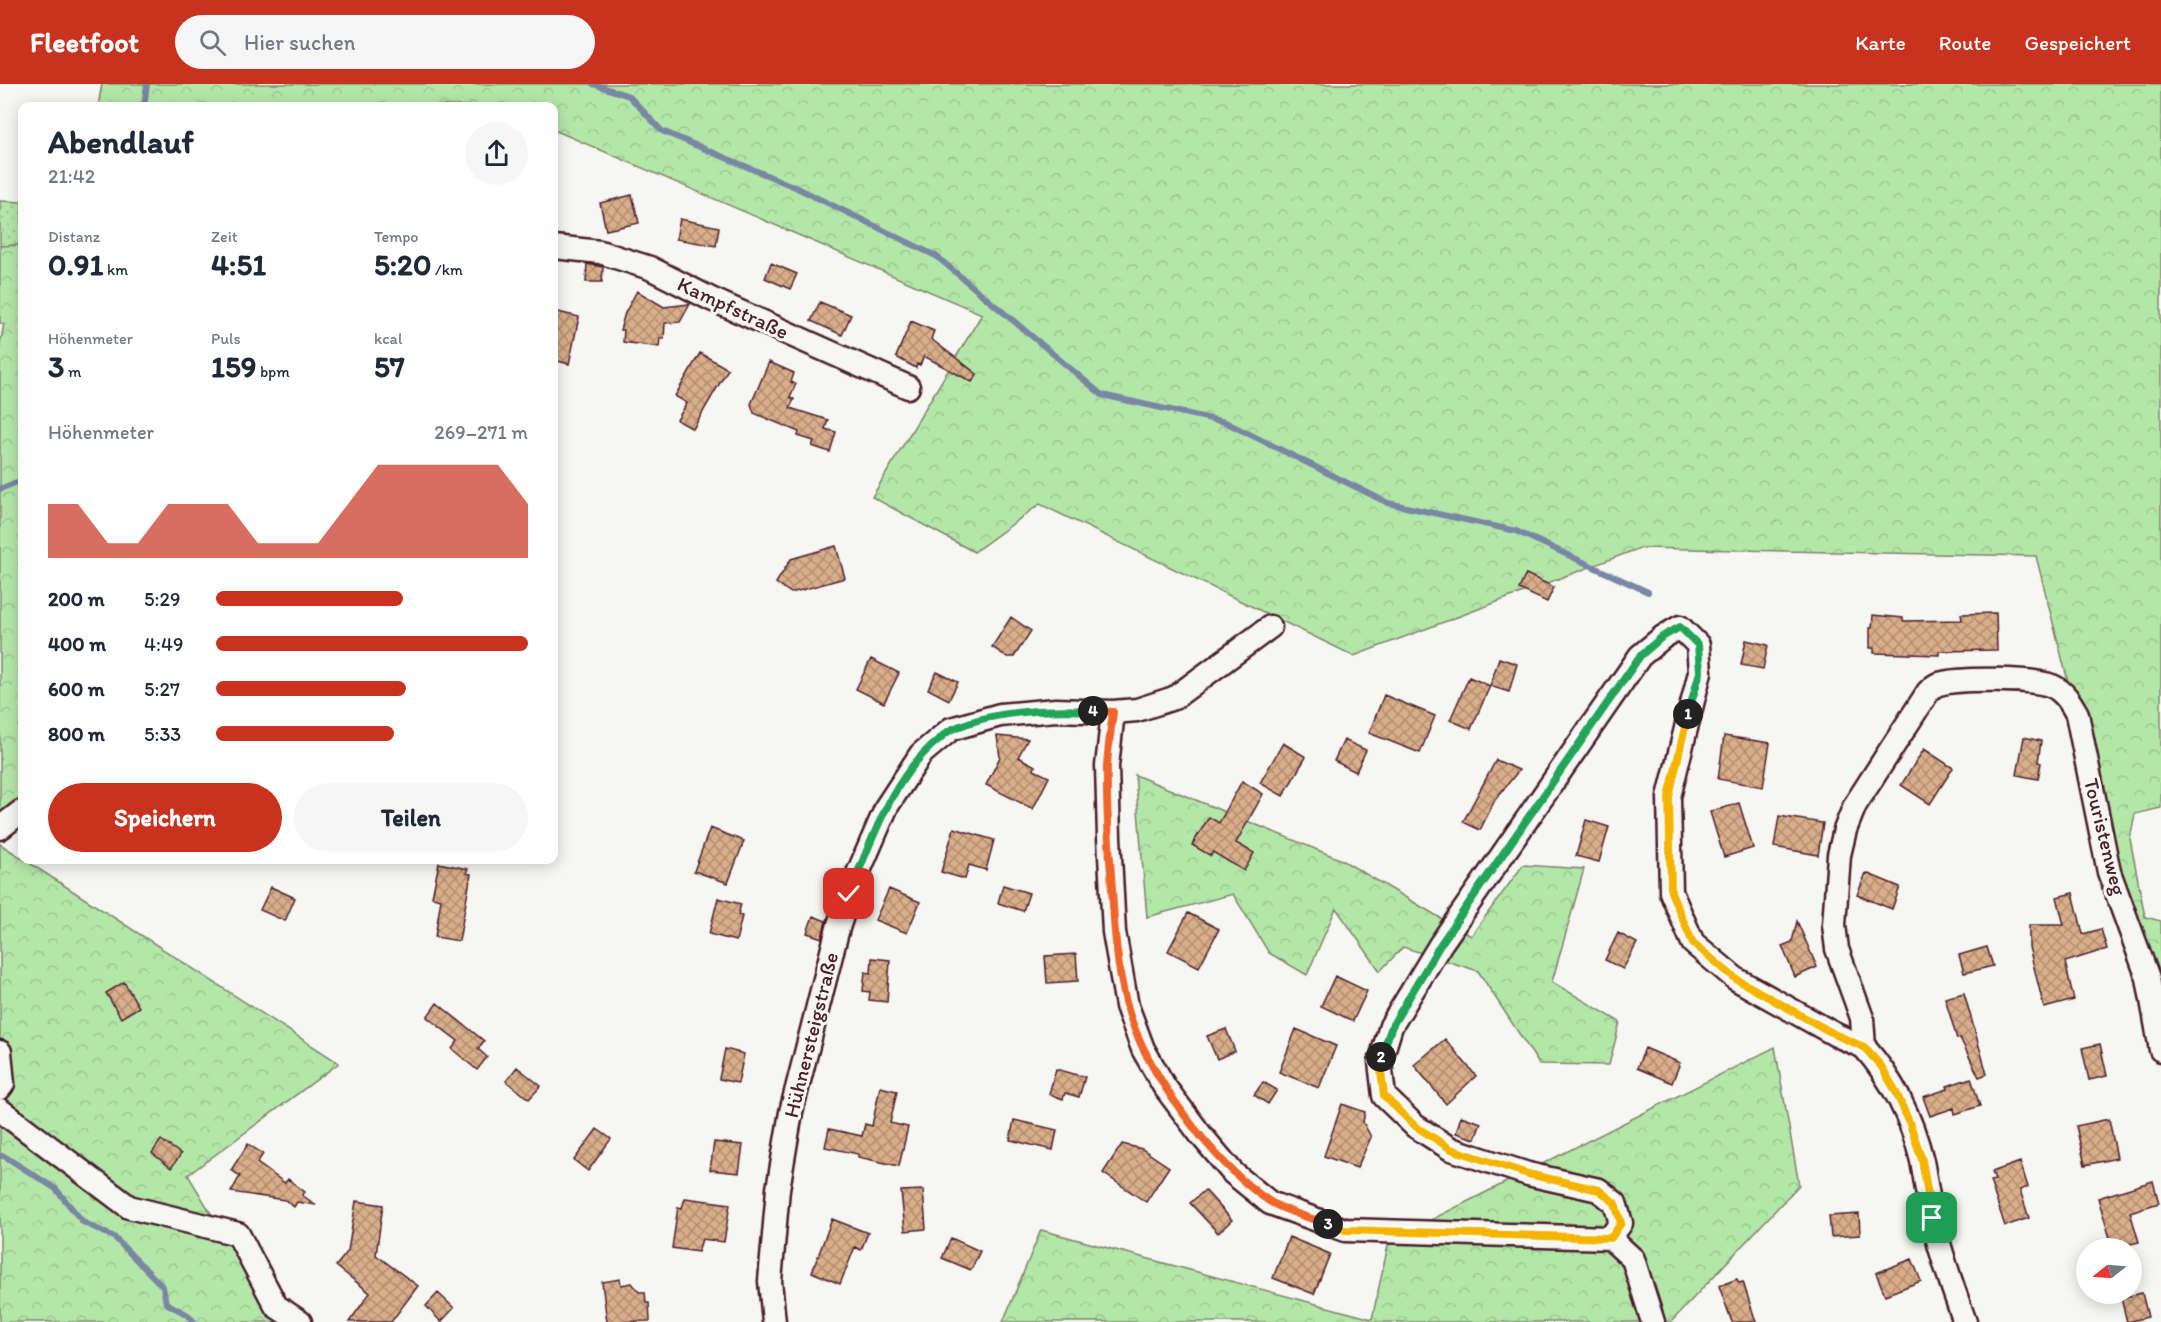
<!DOCTYPE html>
<html lang="de">
<head>
<meta charset="utf-8">
<style>
  body { margin:0; font-family:Itim,sans-serif; background:#f6f6f7; color:#1f2937; height:100vh; display:flex; flex-direction:column; font-size:22px; white-space:nowrap }
  * { box-sizing:border-box; margin:0 }
  p { font-size:20px; color:#747a83 }
  .icon { flex:none; width:33px; height:33px; fill:none; stroke:currentColor; stroke-width:2; stroke-linecap:round; stroke-linejoin:round }
  .map { position:relative; flex:1; overflow:hidden }
  .sheet { position:absolute; left:18px; top:18px; width:540px; height:762px; display:flex; flex-direction:column; background:#fff; border-radius:12px; box-shadow:0 3px 15px #0003 }
  .sheet>* { flex:none }
  .needle { width:39px; rotate:253deg }
  .fabs { position:absolute; left:2076px; top:1154px; display:grid; gap:12px }
  .fabs a { display:grid; place-items:center; width:66px; height:66px; border-radius:50%; background:#fff; box-shadow:0 3px 15px #0003; font-size:30px }
  .pin { position:absolute; display:grid; place-items:center; width:51px; height:51px; color:#fff; margin:-26px; border-radius:12px; box-shadow:0 3px 9px #0006 }
  .km { position:absolute; width:30px; height:30px; margin:-15px; border-radius:50%; background:#222; color:#fff; font-size:16px; line-height:30px; text-align:center }
  .round { display:grid; place-items:center; flex:none; width:63px; height:63px; border-radius:32px; background:#f6f6f7 }
  .headline { display:flex; align-items:center; justify-content:space-between; height:102px; padding:0 30px }
  h1 { font-size:33px; font-weight:700; line-height:45px }
  .stats { display:grid; grid-template-columns:repeat(3,1fr); gap:9px; height:102px; padding:6px 30px }
  .stats div { display:grid; align-content:center }
  .stats b { font-size:30px; font-weight:700 }
  .stats small { font-size:16px; font-weight:400 }
  .stats p { font-size:16px }
  .chart { height:168px; padding:12px 30px }
  .chart p { display:flex; justify-content:space-between }
  .chart svg { width:100%; height:108px; margin-top:6px; fill:#c8321e; opacity:.7 }
  .primary-button { display:flex; gap:12px; margin-top:auto; padding:12px 30px }
  .primary-button a { flex:1; height:69px; border-radius:36px; background:#c8321e; color:#fff; font-size:24px; font-weight:700; line-height:69px; text-align:center }
  .primary-button a+a { background:#f6f6f7; color:#1f2937 }
  ul { padding:0 30px; list-style:none; font-size:20px }
  li { display:grid; grid-template-columns:96px 72px 1fr; align-items:center; height:45px }
  li i { height:15px; border-radius:8px; background:#c8321e }
  header { display:flex; align-items:center; gap:36px; box-sizing:border-box; height:84px; padding:0 30px; background:#c8321e; color:#fff }
  header strong { font-size:28px }
  nav { display:flex; gap:33px; margin-inline-start:auto; font-size:21px }
  .search { width:420px; height:54px; background:#f6f6f7; display:flex; align-items:center; gap:15px; box-sizing:border-box; padding:0 21px; border-radius:33px; color:#747a83; font-size:22px }
  .map>svg:first-child { display:block }
  .grass { fill:url(#grass-dots); stroke:#7e836a; stroke-width:1.5 }
  .forest { fill:url(#forest-crowns); stroke:#7e836a; stroke-width:1.5 }
  .lines { fill:none; stroke-linecap:round; stroke-linejoin:round }
  .stream { stroke:#7986a4; stroke-width:6 }
  .building { fill:url(#building-cross-hatch); stroke:#4a1f2b; stroke-width:1.5 }
  .street-casing { stroke:#4a1f2b; stroke-width:27 }
  .street { stroke:#f6f6f2; stroke-width:22 }
  .split-1-casing { stroke:#fff; stroke-width:12 }
  .split-2-casing { stroke:#fff; stroke-width:12 }
  .split-3-casing { stroke:#fff; stroke-width:12 }
  .split-4-casing { stroke:#fff; stroke-width:12 }
  .split-5-casing { stroke:#fff; stroke-width:12 }
  .split-1 { stroke:#f5b400; stroke-width:8 }
  .split-2 { stroke:#22a559; stroke-width:8 }
  .split-3 { stroke:#f5b400; stroke-width:8 }
  .split-4 { stroke:#f0652b; stroke-width:8 }
  .split-5 { stroke:#22a559; stroke-width:8 }
  .labels { text-anchor:middle; stroke-width:6; stroke-linejoin:round; paint-order:stroke }
  .street-label { font-size:21px; fill:#4a1f2b; stroke:#f6f6f2 }
</style>
</head>
<body>
<header>
<strong>Fleetfoot</strong>
<div class="search"><svg class="icon" aria-label="search" viewBox="0 0 24 24"><circle cx="10" cy="10" r="6"/><path d="M15 15l6 6"/></svg>Hier suchen</div>
<nav><a>Karte</a><a>Route</a><a>Gespeichert</a></nav>
</header>
<div class="map">
<svg width="2161" height="1238" viewBox="0 0 2161 1238">
  <defs>
    <pattern id="grass-dots" width="8" height="8" patternUnits="userSpaceOnUse" patternTransform="scale(1.5)"><rect width="8" height="8" fill="#b3e7a8"/><path d="M2 2h.1M6 6h.1" fill="none" stroke="#9bc691" stroke-width="1.8" stroke-linecap="round"/></pattern>
    <pattern id="forest-crowns" width="20" height="18" patternUnits="userSpaceOnUse" patternTransform="scale(1.5)"><rect width="20" height="18" fill="#b3e7a8"/><path d="M2 6a3 3 0 1 1 6 0M12 15a3 3 0 1 1 6 0" fill="none" stroke="#9bc691"/></pattern>
    <pattern id="building-cross-hatch" width="8" height="8" patternUnits="userSpaceOnUse" patternTransform="scale(1.5)"><rect width="8" height="8" fill="#d9ae8a"/><path d="M0 0l8 8M0 8l8-8" fill="none" stroke="#b28d71"/></pattern>
  </defs>
  <rect width="100%" height="100%" fill="#f6f6f2"/>
  <filter id="ink" filterUnits="userSpaceOnUse"><feTurbulence type="fractalNoise" baseFrequency=".0167" numOctaves="2"/><feDisplacementMap in="SourceGraphic" scale="12" xChannelSelector="R" yChannelSelector="G"/><feConvolveMatrix kernelMatrix="1 2 1 2 8 2 1 2 1" color-interpolation-filters="sRGB"/></filter>
  <g filter="url(#ink)">
    <!-- grass -->
    <path class="grass" d="M 0,117 L 22,118 L 22,161 L 0,162 Z"/>
    <!-- forest -->
    <path class="forest" d="M 102,0 L 2161,0 L 2161,724 L 2135,730 L 2130,755 L 2145,833 L 2161,837 L 2161,962 L 2036,472 L 1640,464 L 1354,572 L 1040,420 L 974,468 L 872,413 L 982,230 L 554,46 L 554,22 L 98,22 Z
      M 22,161 L 22,713 L 0,729 L 0,260 L 4,240 L 0,239 L 0,162 Z
      M 1135,691 L 1342,776 L 1471,852 L 1523,781 L 1584,785 L 1552,898 L 1620,938 L 1609,981 L 1539,980 L 1478,887 L 1403,863 L 1380,887 L 1336,824 L 1307,891 L 1269,869 L 1233,810 L 1147,833 Z
      M 0,760 L 339,979 L 188,1091 L 276,1238 L 0,1238 Z
      M 1775,963 L 1799,1101 L 1671,1238 L 1003,1238 L 1041,1146 L 1372,1235 L 1389,1157 Z"/>
    <g class="lines">
      <!-- stream -->
      <path class="stream" d="M 593,0 L 629,12 L 662,47 L 795,103 L 936,172 L 1102,311 L 1225,338 L 1388,419 L 1516,447 L 1648,508
        M 144,22 L 147,0
        M 0,405 L 22,396
        M 0,1072 L 4,1072 L 56,1105 L 83,1138 L 114,1153 L 163,1203 L 166,1219 L 188,1231 L 194,1238"/>
    </g>
    <!-- building -->
    <path class="building" d="M 632,111 L 639,139 L 606,146 L 600,119 Z
      M 680,135 L 719,143 L 716,162 L 676,155 Z
      M 771,179 L 797,190 L 790,205 L 765,194 Z
      M 587,180 L 603,183 L 602,198 L 586,198 Z
      M 637,207 L 664,223 L 690,220 L 680,238 L 665,239 L 664,255 L 660,254 L 659,263 L 623,258 L 624,246 L 620,246 L 625,229 Z
      M 820,218 L 851,231 L 842,251 L 811,237 Z
      M 554,227 L 579,233 L 569,280 L 554,276 Z
      M 911,237 L 934,247 L 931,255 L 977,290 L 972,298 L 924,272 L 920,281 L 917,280 L 916,284 L 896,273 Z
      M 700,269 L 728,285 L 693,345 L 677,336 L 687,319 L 675,312 Z
      M 769,278 L 794,289 L 791,298 L 796,300 L 790,313 L 794,315 L 790,324 L 828,336 L 825,345 L 836,348 L 830,368 L 812,362 L 814,357 L 798,352 L 799,348 L 754,329 L 751,320 Z
      M 836,462 L 845,494 L 791,509 L 776,499 L 791,475 Z
      M 1526,490 L 1554,503 L 1547,518 L 1519,505 Z
      M 1996,529 L 1997,566 L 1939,567 L 1939,571 L 1908,570 L 1874,569 L 1874,564 L 1870,564 L 1870,544 L 1872,544 L 1873,531 L 1903,534 L 1903,537 L 1962,536 L 1961,530 Z
      M 1011,533 L 1031,547 L 1014,573 L 1007,573 L 992,563 Z
      M 1746,556 L 1768,561 L 1763,585 L 1741,581 Z
      M 1499,574 L 1517,580 L 1509,608 L 1490,602 Z
      M 871,575 L 899,589 L 884,619 L 856,605 Z
      M 937,588 L 958,598 L 949,616 L 928,605 Z
      M 1469,593 L 1490,602 L 1471,645 L 1450,636 Z
      M 1384,611 L 1435,632 L 1420,669 L 1369,649 Z
      M 997,652 L 1028,655 L 1018,673 L 1035,682 L 1034,686 L 1049,693 L 1033,725 L 986,701 L 1000,673 Z
      M 1724,652 L 1770,659 L 1763,703 L 1718,695 Z
      M 2024,653 L 2041,657 L 2038,678 L 2041,679 L 2038,695 L 2017,691 Z
      M 1344,656 L 1366,666 L 1356,688 L 1334,677 Z
      M 1283,659 L 1306,673 L 1283,712 L 1260,699 Z
      M 1924,665 L 1953,684 L 1930,720 L 1901,701 Z
      M 1496,676 L 1519,686 L 1495,716 L 1480,746 L 1463,738 Z
      M 1242,697 L 1263,710 L 1236,759 L 1254,769 L 1244,787 L 1213,768 L 1211,772 L 1192,761 L 1209,733 L 1219,739 Z
      M 1739,719 L 1753,764 L 1724,773 L 1710,728 Z
      M 1779,732 L 1823,739 L 1818,771 L 1774,763 Z
      M 1586,736 L 1609,743 L 1599,778 L 1576,772 Z
      M 710,744 L 744,757 L 728,799 L 694,787 Z
      M 954,744 L 994,756 L 986,786 L 969,781 L 965,795 L 941,788 Z
      M 439,779 L 468,785 L 466,789 L 471,790 L 459,857 L 435,853 L 441,815 L 432,813 Z
      M 1866,789 L 1900,803 L 1892,825 L 1857,811 Z
      M 1003,801 L 1029,809 L 1023,827 L 998,819 Z
      M 271,803 L 295,814 L 285,837 L 260,826 Z
      M 889,805 L 920,818 L 907,849 L 875,836 Z
      M 2073,809 L 2083,850 L 2101,845 L 2107,865 L 2065,878 L 2074,916 L 2044,924 L 2029,863 L 2029,841 L 2064,841 L 2057,813 Z
      M 718,814 L 741,820 L 738,831 L 742,832 L 736,857 L 709,850 Z
      M 1188,829 L 1219,845 L 1199,883 L 1168,867 Z
      M 813,832 L 826,837 L 822,854 L 807,849 Z
      M 1797,837 L 1817,883 L 1795,893 L 1782,862 L 1792,858 Z
      M 1618,849 L 1637,859 L 1623,885 L 1605,876 Z
      M 1987,863 L 1993,882 L 1964,889 L 1959,871 Z
      M 1076,870 L 1078,897 L 1047,899 L 1045,872 Z
      M 872,874 L 890,876 L 887,918 L 869,916 L 870,908 L 863,907 L 865,888 L 871,889 Z
      M 1335,892 L 1367,907 L 1353,937 L 1321,922 Z
      M 124,898 L 139,923 L 121,934 L 106,909 Z
      M 1964,909 L 1987,990 L 1979,993 L 1960,954 L 1957,955 L 1945,914 Z
      M 437,919 L 484,957 L 478,965 L 487,973 L 477,986 L 452,965 L 458,957 L 427,933 Z
      M 1226,945 L 1235,967 L 1217,975 L 1207,952 Z
      M 1296,945 L 1336,962 L 1319,1004 L 1279,988 Z
      M 1445,955 L 1476,992 L 1446,1020 L 1414,981 Z
      M 2100,960 L 2107,992 L 2089,996 L 2082,964 Z
      M 1645,964 L 1680,979 L 1672,999 L 1637,984 Z
      M 725,965 L 744,970 L 738,999 L 719,995 Z
      M 517,983 L 541,1002 L 529,1015 L 506,997 Z
      M 1056,985 L 1085,993 L 1079,1013 L 1065,1009 L 1063,1015 L 1049,1010 Z
      M 1971,994 L 1980,1022 L 1955,1030 L 1954,1024 L 1930,1032 L 1923,1013 L 1948,1005 L 1947,1002 Z
      M 1263,998 L 1277,1006 L 1268,1020 L 1254,1011 Z
      M 880,1003 L 897,1007 L 890,1039 L 908,1043 L 899,1082 L 858,1073 L 858,1070 L 825,1063 L 829,1045 L 862,1052 L 865,1040 L 872,1042 Z
      M 1342,1020 L 1365,1028 L 1363,1038 L 1371,1053 L 1357,1084 L 1324,1072 Z
      M 1461,1032 L 1481,1039 L 1475,1055 L 1456,1049 Z
      M 2109,1035 L 2117,1074 L 2085,1081 L 2076,1042 Z
      M 1014,1036 L 1057,1046 L 1053,1066 L 1010,1056 Z
      M 597,1045 L 611,1055 L 588,1087 L 574,1076 Z
      M 161,1056 L 181,1070 L 171,1084 L 152,1069 Z
      M 714,1058 L 743,1061 L 739,1089 L 710,1086 Z
      M 248,1060 L 263,1070 L 257,1079 L 285,1099 L 288,1095 L 305,1108 L 302,1111 L 316,1121 L 297,1118 L 294,1123 L 285,1116 L 231,1108 L 240,1092 L 231,1086 Z
      M 1122,1060 L 1142,1065 L 1169,1083 L 1146,1118 L 1103,1089 Z
      M 2020,1078 L 2028,1103 L 2020,1106 L 2029,1134 L 2005,1142 L 1990,1097 L 1995,1096 L 1992,1088 Z
      M 2153,1097 L 2159,1119 L 2130,1128 L 2139,1158 L 2113,1164 L 2098,1114 Z
      M 923,1106 L 926,1145 L 905,1147 L 901,1107 Z
      M 1205,1106 L 1232,1136 L 1218,1149 L 1190,1119 Z
      M 685,1114 L 730,1120 L 724,1158 L 702,1155 L 698,1168 L 672,1164 L 678,1123 L 682,1124 Z
      M 356,1117 L 383,1121 L 376,1171 L 418,1202 L 391,1238 L 349,1238 L 370,1209 L 336,1182 L 348,1167 Z
      M 1859,1130 L 1860,1151 L 1831,1153 L 1829,1132 Z
      M 832,1135 L 868,1149 L 861,1166 L 855,1163 L 840,1200 L 812,1188 Z
      M 1289,1153 L 1330,1170 L 1314,1210 L 1273,1194 Z
      M 951,1154 L 980,1167 L 971,1186 L 942,1174 Z
      M 1912,1175 L 1921,1197 L 1885,1211 L 1876,1189 Z
      M 620,1195 L 621,1201 L 632,1199 L 639,1208 L 645,1208 L 646,1219 L 649,1219 L 650,1237 L 607,1238 L 602,1198 Z
      M 1737,1195 L 1739,1199 L 1743,1198 L 1756,1238 L 1732,1238 L 1719,1202 Z
      M 438,1209 L 454,1224 L 441,1238 L 426,1222 Z
      M 2142,1209 L 2148,1233 L 2127,1238 L 2121,1214 Z"/>
    <g class="lines">
      <!-- street casing -->
      <g class="street-casing">
        <path id="street" d="M 554,163 L 600,168 L 650,184 L 711,215 L 908,303
          M 1113,628 L 1137,626 L 1174,614 L 1270,543
          M 0,744 L 22,727
          M 1864,963 C 1892,995 1912,1035 1922,1077 C 1926,1097 1928,1117 1933,1137 C 1941,1171 1953,1205 1965,1238
          M 0,968 L 3,1000 L 0,1004
          M 0,1026 L 129,1123 L 238,1150 L 276,1222 L 300,1238
          M 1610,1154 L 1633,1175 L 1653,1238
          M 774,1238 L 770,1197 L 778,1105 L 791,1028 L 838,844 L 849,810 L 887,722 L 921,670 L 951,645 L 1000,631 L 1056,626 L 1113,628 L 1107,682 L 1109,753 L 1114,848 L 1127,922 L 1143,965 L 1164,1002 L 1200,1050 L 1233,1089 L 1270,1119 L 1345,1146 L 1610,1154 L 1621,1139 L 1615,1119 L 1599,1106 L 1528,1090 L 1451,1065 L 1415,1042 L 1384,1012 L 1380,978 L 1391,942 L 1440,861 L 1640,572 L 1663,553 L 1680,543 L 1698,561 L 1700,588 L 1669,713 L 1671,808 L 1693,859 L 1736,895 L 1836,951 L 1864,963 L 1862,934 L 1837,865 L 1834,841 L 1839,771 L 1845,746 L 1855,721 L 1928,608 C 1931,605 1934,601 1939,600 C 1958,594 2034,594 2052,602 C 2064,607 2071,619 2077,630 L 2109,788 L 2148,894 L 2161,966"/>
      </g>
      <!-- street -->
      <use href="#street" class="street"/>
    </g>
  </g>
  <g class="lines" filter="url(#ink)">
    <!-- split-1 casing -->
    <g class="split-1-casing">
      <path id="split-1" d="M 1688,630 L 1669,713 L 1671,808 L 1693,859 L 1736,895 L 1836,951 L 1864,963 L 1881,982 L 1895,1006 L 1910,1040 L 1922,1076 L 1932,1134"/>
    </g>
    <!-- split-2 casing -->
    <g class="split-2-casing">
      <path id="split-2" d="M 1381,973 L 1392,942 L 1440,861 L 1640,572 L 1662,553 L 1680,543 L 1698,561 L 1700,588 L 1688,630"/>
    </g>
    <!-- split-3 casing -->
    <g class="split-3-casing">
      <path id="split-3" d="M 1328,1140 L 1345,1146 L 1611,1154 L 1621,1139 L 1615,1119 L 1599,1106 L 1528,1090 L 1451,1065 L 1415,1042 L 1384,1012 L 1380,978 L 1381,973"/>
    </g>
    <!-- split-4 casing -->
    <g class="split-4-casing">
      <path id="split-4" d="M 1093,627 L 1113,628 C 1111,646 1108,664 1107,682 C 1106,723 1109,764 1112,804 C 1114,843 1117,884 1127,922 C 1144,986 1213,1080 1269,1117 C 1284,1127 1310,1134 1328,1140"/>
    </g>
    <!-- split-5 casing -->
    <g class="split-5-casing">
      <path id="split-5" d="M 849,810 C 872,757 891,694 938,656 C 942,653 947,647 953,645 C 994,626 1049,625 1093,627"/>
    </g>
    <!-- split-1 -->
    <use href="#split-1" class="split-1"/>
    <!-- split-2 -->
    <use href="#split-2" class="split-2"/>
    <!-- split-3 -->
    <use href="#split-3" class="split-3"/>
    <!-- split-4 -->
    <use href="#split-4" class="split-4"/>
    <!-- split-5 -->
    <use href="#split-5" class="split-5"/>
  </g>
  <g class="labels">
    <!-- street labels -->
    <g class="street-label">
      <text transform="translate(733 224) rotate(25)" y="7">Kampfstraße</text>
      <text transform="translate(2105 753) rotate(76)" y="7">Touristenweg</text>
      <text transform="translate(811 951) rotate(-76)" y="7">Hühnersteigstraße</text>
    </g>
  </g>
</svg>
<div class="fabs">
<a><svg class="needle" viewBox="-14 -14 28 28"><path d="M0-13l5 13h-10z" fill="#e53935"/><path d="M0 13l5-13h-10z" fill="#747a83"/></svg></a>
</div>
<div class="pin" style="left:1932px;top:1134px;background:#1e9e55"><svg class="icon" aria-label="arrive" viewBox="0 0 24 24"><path d="M6 21V4h12l-3 4 3 4H6"/></svg></div>
<div class="pin" style="left:849px;top:810px;background:#d93025"><svg class="icon" aria-label="check" viewBox="0 0 24 24"><path d="M5 12l5 5 9-10"/></svg></div>
<b class="km" style="left:1688px;top:630px">1</b>
<b class="km" style="left:1381px;top:973px">2</b>
<b class="km" style="left:1328px;top:1140px">3</b>
<b class="km" style="left:1093px;top:627px">4</b>
<section class="sheet">
<div class="headline"><div><h1>Abendlauf</h1><p>21:42</p></div><a class="round"><svg class="icon" aria-label="share" viewBox="0 0 24 24"><path d="M12 15V3M7 8l5-5 5 5M5 13v7h14v-7"/></svg></a></div>
<div class="stats">
<div><p>Distanz</p><b>0.91<small> km</small></b></div>
<div><p>Zeit</p><b>4:51</b></div>
<div><p>Tempo</p><b>5:20<small> /km</small></b></div>
</div>
<div class="stats">
<div><p>Höhenmeter</p><b>3<small> m</small></b></div>
<div><p>Puls</p><b>159<small> bpm</small></b></div>
<div><p>kcal</p><b>57</b></div>
</div>
<div class="chart"><p><span>Höhenmeter</span>269–271 m</p>
<svg viewBox="0 0 160 44" preserveAspectRatio="none"><path d="M0 44V22L10 22L20 38L30 38L40 22L50 22L60 22L70 38L80 38L90 38L100 22L110 6L120 6L130 6L140 6L150 6L160 22V44z"/></svg>
</div>
<ul>
<li><b>200 m</b>5:29<i style="width:60%"></i></li>
<li><b>400 m</b>4:49<i style="width:100%"></i></li>
<li><b>600 m</b>5:27<i style="width:61%"></i></li>
<li><b>800 m</b>5:33<i style="width:57%"></i></li>
</ul>
<div class="primary-button"><a>Speichern</a><a>Teilen</a></div>
</section>
</div>
</body>
</html>
